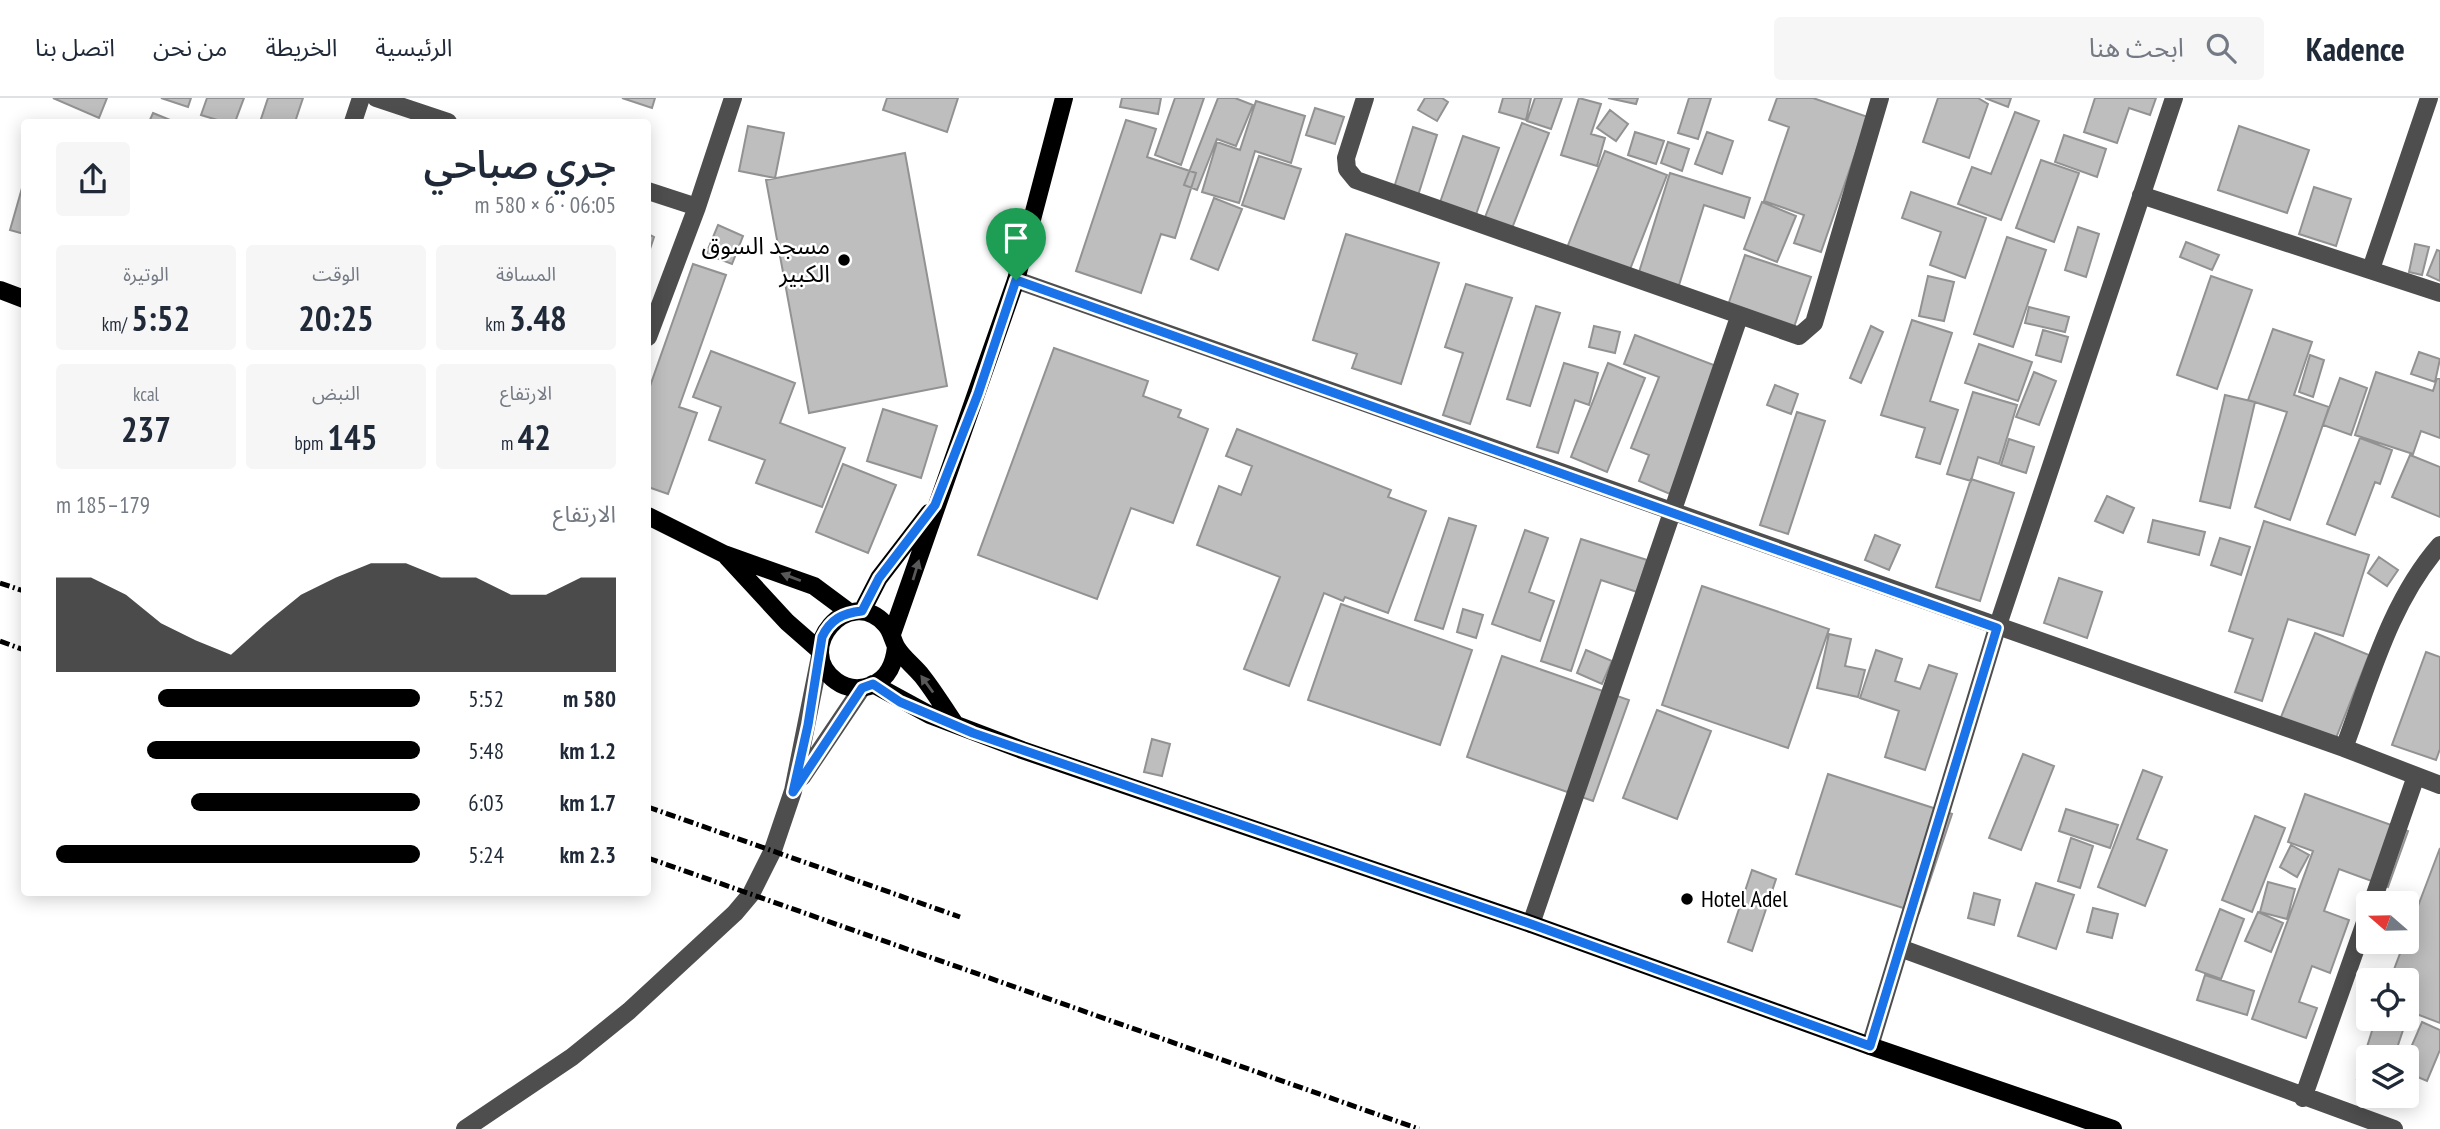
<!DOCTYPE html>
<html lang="ar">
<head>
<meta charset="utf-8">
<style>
  body { margin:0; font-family:"PT Sans Narrow","Noto Sans Arabic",sans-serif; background:#f6f6f7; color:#1f2937; direction:rtl; height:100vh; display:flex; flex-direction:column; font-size:26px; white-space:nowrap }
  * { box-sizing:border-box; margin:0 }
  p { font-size:23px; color:#747a83 }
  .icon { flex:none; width:38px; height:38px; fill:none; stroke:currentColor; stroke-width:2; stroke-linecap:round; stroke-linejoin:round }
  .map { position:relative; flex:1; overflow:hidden; direction:ltr }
  .sheet { position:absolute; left:21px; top:21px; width:630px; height:777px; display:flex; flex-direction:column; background:#fff; border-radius:7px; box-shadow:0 4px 18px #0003; direction:rtl }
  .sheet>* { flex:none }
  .needle { width:46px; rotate:290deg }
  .fabs { position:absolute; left:2356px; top:793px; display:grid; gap:14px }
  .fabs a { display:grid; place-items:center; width:63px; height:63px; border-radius:7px; background:#fff; box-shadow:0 4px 18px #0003; font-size:35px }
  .pin { position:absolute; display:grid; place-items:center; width:60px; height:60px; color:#fff; margin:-72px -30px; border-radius:50% 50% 50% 0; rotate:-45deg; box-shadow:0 0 7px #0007 }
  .pin .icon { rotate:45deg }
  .round { display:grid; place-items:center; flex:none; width:74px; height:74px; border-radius:7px; background:#f6f6f7 }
  .summary { display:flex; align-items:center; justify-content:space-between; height:119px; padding:0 35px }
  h1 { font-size:38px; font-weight:600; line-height:52px }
  .figures { display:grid; grid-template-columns:repeat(3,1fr); gap:10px; height:119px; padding:7px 35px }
  .figures div { display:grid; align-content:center; border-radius:7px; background:#f6f6f7; text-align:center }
  .figures b { font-size:35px; font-weight:600 }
  .figures small { font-size:19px; font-weight:400 }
  .figures p { font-size:19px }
  .chart { height:196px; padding:14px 35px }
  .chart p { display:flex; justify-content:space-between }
  .chart svg { width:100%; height:126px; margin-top:7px; fill:#000; opacity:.7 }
  ul { padding:0 35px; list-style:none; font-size:23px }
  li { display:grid; grid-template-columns:112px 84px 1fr; align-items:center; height:52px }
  li i { height:18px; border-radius:9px; background:#000 }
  header { display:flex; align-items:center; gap:42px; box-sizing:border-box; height:98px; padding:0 35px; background:#fff; border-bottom:2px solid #e0e1e3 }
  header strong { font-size:33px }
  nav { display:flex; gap:38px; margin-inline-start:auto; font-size:24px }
  .search { width:490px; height:63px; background:#f6f6f7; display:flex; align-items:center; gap:18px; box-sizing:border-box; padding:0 24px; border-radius:7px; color:#747a83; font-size:26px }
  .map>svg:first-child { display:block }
  .building { fill:#bebebe; stroke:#929292; stroke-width:2 }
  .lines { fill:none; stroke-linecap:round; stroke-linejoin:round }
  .minor { stroke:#4e4e4e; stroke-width:18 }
  .major { stroke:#000; stroke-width:18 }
  .rail { stroke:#000; stroke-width:5; stroke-dasharray:10 3.5 2 3.5; stroke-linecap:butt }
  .oneway { fill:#595959 }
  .route-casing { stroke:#fff; stroke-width:14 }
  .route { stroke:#1a73e8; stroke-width:9 }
  .poi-dot { fill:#000; stroke:#fff; stroke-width:2.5 }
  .labels { text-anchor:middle; stroke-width:5; stroke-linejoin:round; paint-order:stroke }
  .poi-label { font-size:24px; fill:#000; stroke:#fff; text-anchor:end }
</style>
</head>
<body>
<header>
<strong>Kadence</strong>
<div class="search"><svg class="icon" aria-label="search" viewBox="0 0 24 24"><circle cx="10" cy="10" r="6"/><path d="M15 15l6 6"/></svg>ابحث هنا</div>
<nav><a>الرئيسية</a><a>الخريطة</a><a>من نحن</a><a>اتصل بنا</a></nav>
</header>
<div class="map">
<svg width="2440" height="1031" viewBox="0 0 2440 1031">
  <rect width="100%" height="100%" fill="#fff"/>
  <!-- building -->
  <path class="building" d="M 53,0 L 107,0 L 99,20 Z
    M 161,0 L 191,0 L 188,9 Z
    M 207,0 L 244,0 L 235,24 L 224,24 L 201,17 Z
    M 268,0 L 303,0 L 295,24 L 260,24 Z
    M 622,0 L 655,0 L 652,10 Z
    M 887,0 L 958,0 L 947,34 L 883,12 Z
    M 1122,0 L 1161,0 L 1158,16 L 1120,9 Z
    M 1175,0 L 1204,0 L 1181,67 L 1155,57 Z
    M 1218,0 L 1235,0 L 1253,7 L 1236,48 L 1217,41 L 1197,92 L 1184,87 Z
    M 1425,0 L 1442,0 L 1448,4 L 1437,23 L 1418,12 Z
    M 1503,0 L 1531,0 L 1526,22 L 1499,14 Z
    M 1535,0 L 1562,0 L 1551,31 L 1527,23 Z
    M 1579,0 L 1601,6 L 1591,36 L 1605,40 L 1597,68 L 1561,57 Z
    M 1608,0 L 1638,0 L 1636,6 Z
    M 1689,0 L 1711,0 L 1698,41 L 1678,35 Z
    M 1777,0 L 1813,0 L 1868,19 L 1821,154 L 1794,145 L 1804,117 L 1764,103 L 1789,29 L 1769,22 Z
    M 1938,0 L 1978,0 L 1988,6 L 1969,60 L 1923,44 Z
    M 1985,0 L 2011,0 L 2008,9 Z
    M 2095,0 L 2156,0 L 2150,17 L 2129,10 L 2117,45 L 2084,34 Z
    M 1256,3 L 1305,18 L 1291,65 L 1255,53 L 1239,105 L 1202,94 L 1217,44 L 1240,52 Z
    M 1315,10 L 1344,19 L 1335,46 L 1306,37 Z
    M 1610,12 L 1628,26 L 1616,43 L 1597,30 Z
    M 2015,14 L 2039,23 L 2001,122 L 1958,106 L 1972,69 L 1991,76 Z
    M 153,15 L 175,24 L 149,24 Z
    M 1126,22 L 1156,31 L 1147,59 L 1196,75 L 1175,140 L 1161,136 L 1141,195 L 1076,173 Z
    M 1522,25 L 1549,35 L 1509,138 L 1482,127 Z
    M 748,28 L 784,35 L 775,80 L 739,73 Z
    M 2239,28 L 2309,52 L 2287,115 L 2218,92 Z
    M 1413,29 L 1437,37 L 1416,104 L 1392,96 Z
    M 1635,34 L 1664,43 L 1656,66 L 1628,57 Z
    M 1707,34 L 1733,43 L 1722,76 L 1695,66 Z
    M 2064,37 L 2106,51 L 2097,79 L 2055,64 Z
    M 1463,38 L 1499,50 L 1472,128 L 1436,116 Z
    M 1668,44 L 1689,51 L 1682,73 L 1661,65 Z
    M 1605,53 L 1667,77 L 1627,179 L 1565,155 Z
    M 905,55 L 947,288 L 809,315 L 766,82 Z
    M 1259,58 L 1301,71 L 1284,121 L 1242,107 Z
    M 2041,62 L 2079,75 L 2054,144 L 2016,130 Z
    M 1670,75 L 1750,100 L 1744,120 L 1704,107 L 1675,200 L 1635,187 Z
    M 24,83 L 24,136 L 10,132 Z
    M 2314,89 L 2351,101 L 2336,148 L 2299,136 Z
    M 1911,94 L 1986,120 L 1965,180 L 1930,167 L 1941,134 L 1902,120 Z
    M 1214,100 L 1242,111 L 1218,172 L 1191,161 Z
    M 1762,104 L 1796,118 L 1777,164 L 1744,151 Z
    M 718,127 L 743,138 L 732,166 L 706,156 Z
    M 2078,129 L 2099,136 L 2086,179 L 2065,172 Z
    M 648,136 L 654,139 L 648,157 Z
    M 1346,136 L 1439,165 L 1401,286 L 1352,270 L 1357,256 L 1313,242 Z
    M 2007,139 L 2046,152 L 2013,249 L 1974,236 Z
    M 2186,144 L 2219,157 L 2212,172 L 2180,159 Z
    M 2415,146 L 2429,149 L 2422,177 L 2409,174 Z
    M 2437,152 L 2440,153 L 2440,183 L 2427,177 Z
    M 1745,157 L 1811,179 L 1790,241 L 1724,219 Z
    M 693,166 L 726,177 L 679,309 L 697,315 L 668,396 L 648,389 L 648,294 Z
    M 1928,178 L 1954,184 L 1944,223 L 1919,218 Z
    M 2211,178 L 2252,192 L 2217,291 L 2177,277 Z
    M 1466,186 L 1512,200 L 1470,326 L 1443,317 L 1463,255 L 1445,249 Z
    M 1536,208 L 1560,215 L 1530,308 L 1507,301 Z
    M 2029,209 L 2069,219 L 2065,234 L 2025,225 Z
    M 1912,222 L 1952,235 L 1930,303 L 1958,312 L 1940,366 L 1916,359 L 1925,330 L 1881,317 Z
    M 1594,228 L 1620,234 L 1615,255 L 1589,249 Z
    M 1871,228 L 1883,234 L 1861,285 L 1850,280 Z
    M 2273,231 L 2312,244 L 2294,297 L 2329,309 L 2290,422 L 2255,409 L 2287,314 L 2248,302 Z
    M 2043,232 L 2068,239 L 2061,264 L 2036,257 Z
    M 1635,237 L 1719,269 L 1670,396 L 1639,383 L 1649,357 L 1631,350 L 1659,279 L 1624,266 Z
    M 1979,246 L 2032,264 L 2018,303 L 1965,285 Z
    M 1054,250 L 1148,283 L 1143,298 L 1181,312 L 1178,319 L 1208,331 L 1173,425 L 1131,410 L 1097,501 L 978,457 Z
    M 711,253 L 795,285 L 780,325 L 845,350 L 822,409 L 756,385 L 765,362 L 709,342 L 721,309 L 693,299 Z
    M 2419,254 L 2440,261 L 2435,284 L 2411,276 Z
    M 2310,257 L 2324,262 L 2313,299 L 2299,294 Z
    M 1564,265 L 1598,275 L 1589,307 L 1575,302 L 1558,355 L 1537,349 Z
    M 1608,265 L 1645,280 L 1607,374 L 1571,359 Z
    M 2034,274 L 2056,283 L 2039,327 L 2016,319 Z
    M 2376,274 L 2433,293 L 2437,280 L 2440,281 L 2440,340 L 2421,333 L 2413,356 L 2355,337 Z
    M 2340,280 L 2367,290 L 2351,337 L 2323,327 Z
    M 1775,287 L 1798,296 L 1791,316 L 1767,307 Z
    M 1973,294 L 2017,307 L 1999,366 L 1978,359 L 1971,383 L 1947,376 Z
    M 2225,297 L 2255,304 L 2230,410 L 2200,403 Z
    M 883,311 L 937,328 L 921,380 L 867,363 Z
    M 1797,314 L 1825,323 L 1788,436 L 1760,427 Z
    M 1237,331 L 1391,392 L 1388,399 L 1426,413 L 1388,515 L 1345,499 L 1343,503 L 1324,495 L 1289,588 L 1244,571 L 1280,479 L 1197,447 L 1219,388 L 1241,397 L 1252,368 L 1226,358 Z
    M 2360,340 L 2392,352 L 2380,386 L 2375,384 L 2355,437 L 2327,426 Z
    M 2009,341 L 2034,349 L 2026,375 L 2001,367 Z
    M 2410,357 L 2440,369 L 2440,419 L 2392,399 Z
    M 843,366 L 896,387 L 868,455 L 816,434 Z
    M 1971,381 L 2014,395 L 1980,503 L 1936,489 Z
    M 2107,398 L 2134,410 L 2123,435 L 2095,423 Z
    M 1449,420 L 1476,428 L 1443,531 L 1415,522 Z
    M 2153,422 L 2205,434 L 2199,457 L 2148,444 Z
    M 2264,423 L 2369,457 L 2343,538 L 2288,521 L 2262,603 L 2235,594 L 2253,541 L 2229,533 Z
    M 1525,432 L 1548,440 L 1529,494 L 1554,503 L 1540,543 L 1492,526 Z
    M 1875,437 L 1900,447 L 1889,472 L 1865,462 Z
    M 2220,440 L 2250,449 L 2241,477 L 2211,467 Z
    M 1581,441 L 1647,462 L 1637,494 L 1601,482 L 1571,573 L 1541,563 Z
    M 2379,459 L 2398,472 L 2387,488 L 2368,475 Z
    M 2059,480 L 2102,494 L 2087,540 L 2044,525 Z
    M 1702,488 L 1829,531 L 1788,650 L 1662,607 Z
    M 1341,506 L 1472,552 L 1440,647 L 1308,602 Z
    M 1463,511 L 1483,517 L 1476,540 L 1457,534 Z
    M 2315,535 L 2369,557 L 2334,645 L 2279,624 Z
    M 1829,536 L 1851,541 L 1845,568 L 1865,572 L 1858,599 L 1817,590 Z
    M 1586,552 L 1612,563 L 1602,586 L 1577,575 Z
    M 1876,552 L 1902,561 L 1895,583 L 1920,591 L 1929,567 L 1957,576 L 1925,672 L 1885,659 L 1899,613 L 1860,600 Z
    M 2426,554 L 2440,559 L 2440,651 L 2436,662 L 2392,647 Z
    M 1502,558 L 1629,602 L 1593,703 L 1467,659 Z
    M 1657,612 L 1711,633 L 1677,721 L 1623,700 Z
    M 1152,641 L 1170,646 L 1162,678 L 1144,674 Z
    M 2023,656 L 2054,668 L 2021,752 L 1989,740 Z
    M 2143,672 L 2162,679 L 2137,741 L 2167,752 L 2145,808 L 2098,789 Z
    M 1828,676 L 1952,716 L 1919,815 L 1796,776 Z
    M 2305,696 L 2408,733 L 2388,789 L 2339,771 L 2324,813 L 2349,822 L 2330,875 L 2312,868 L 2299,904 L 2317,910 L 2306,940 L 2252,921 L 2313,753 L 2288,744 Z
    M 2066,711 L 2118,727 L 2110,750 L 2059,733 Z
    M 2255,718 L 2285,730 L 2252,814 L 2222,802 Z
    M 2071,740 L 2093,748 L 2080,790 L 2058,783 Z
    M 2291,747 L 2309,757 L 2297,779 L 2280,769 Z
    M 2440,750 L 2440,925 L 2406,912 L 2406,882 L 2390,882 Z
    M 1752,772 L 1776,781 L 1752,853 L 1728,844 Z
    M 2268,784 L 2295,791 L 2287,821 L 2260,814 Z
    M 2036,785 L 2074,797 L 2056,851 L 2018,838 Z
    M 1974,795 L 2000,802 L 1994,827 L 1968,820 Z
    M 2093,810 L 2118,816 L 2112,840 L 2087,834 Z
    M 2220,811 L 2244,821 L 2221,881 L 2196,872 Z
    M 2258,814 L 2283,825 L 2271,854 L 2245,843 Z
    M 2205,877 L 2254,893 L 2247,917 L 2197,902 Z
    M 2376,920 L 2406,923 L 2394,959 L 2368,959 L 2368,984 L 2357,981 Z
    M 2422,924 L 2440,932 L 2440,952 L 2427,983 L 2406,974 L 2406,961 Z"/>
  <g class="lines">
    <!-- minor -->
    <path class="minor" d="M 376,0 L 448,24
      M 1365,0 L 1346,60 L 1347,71 L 1356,82 L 1799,238 L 1814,225 L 1880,0
      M 353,24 L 361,0
      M 648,93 L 697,109
      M 2141,97 L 2440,195
      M 2371,171 L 2429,0
      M 1016,182 L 2344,650 L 2440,687
      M 648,239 L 697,109 L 733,0
      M 2344,650 C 2370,581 2390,504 2440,447
      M 802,679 L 862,590
      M 2372,805 L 2416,678
      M 1531,826 L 1739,219
      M 1900,850 L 2394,1031
      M 1870,948 L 1997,530 L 2174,0
      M 2303,1000 L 2368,816
      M 465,1031 L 572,959 L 629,913 L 735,815 L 751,796 L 773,752 L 793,693 L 820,558"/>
    <!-- major -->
    <path class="major" d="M 0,192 L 24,201
      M 648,418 L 724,456 L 814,488 L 849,514
      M 727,459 L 787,524 L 819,552
      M 862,513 L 879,480 L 929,415
      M 892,536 L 1016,182 L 1064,0
      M 896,549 C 894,565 889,580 872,587 C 860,592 847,591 836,583 C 792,551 849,486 885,526 C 892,533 892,542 897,550 C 903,560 914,568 922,578 C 934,593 944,610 955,626
      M 873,586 L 930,617 L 1022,652 L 1531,826 L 1870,948 L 2113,1031"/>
    <!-- rail -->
    <path class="rail" d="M 0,485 L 24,493
      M 0,543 L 24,552
      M 648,709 L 960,819
      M 648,760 L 1419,1031"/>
  </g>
  <!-- one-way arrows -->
  <defs><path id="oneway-solid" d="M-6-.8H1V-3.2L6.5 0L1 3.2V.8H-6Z" transform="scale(1.75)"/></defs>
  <g class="oneway">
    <use href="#oneway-solid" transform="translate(916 472) rotate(-73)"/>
    <use href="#oneway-solid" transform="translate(791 479) rotate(-159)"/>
    <use href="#oneway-solid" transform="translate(927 586) rotate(-126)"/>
  </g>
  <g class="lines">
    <!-- route casing -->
    <g class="route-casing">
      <path id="route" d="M 1016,182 L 1997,530 L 1870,948 L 1531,826 L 973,635 L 900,604 L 873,586 L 862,590 L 793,694 L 808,627 L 822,539 C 830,522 842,515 862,513 L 879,480 L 935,407 L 978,296 Z"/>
    </g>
    <!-- route -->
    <use href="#route" class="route"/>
  </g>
  <!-- markers -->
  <g class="poi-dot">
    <circle cx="844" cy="162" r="7"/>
    <circle cx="1687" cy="801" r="7"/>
  </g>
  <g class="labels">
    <!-- poi labels -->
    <g class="poi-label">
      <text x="830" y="156">مسجد السوق<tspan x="830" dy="28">الكبير</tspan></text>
      <text x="1701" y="809" text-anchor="start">Hotel Adel</text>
    </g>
  </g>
</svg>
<div class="fabs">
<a><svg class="needle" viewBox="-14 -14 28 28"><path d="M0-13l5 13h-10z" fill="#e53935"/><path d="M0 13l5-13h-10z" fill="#747a83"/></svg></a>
<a><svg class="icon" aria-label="locate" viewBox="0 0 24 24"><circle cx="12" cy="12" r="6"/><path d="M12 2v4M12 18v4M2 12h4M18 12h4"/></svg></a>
<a><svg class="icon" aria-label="layers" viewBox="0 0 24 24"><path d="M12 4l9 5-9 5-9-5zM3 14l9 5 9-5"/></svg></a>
</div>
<div class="pin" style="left:1016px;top:182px;background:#1e9e55"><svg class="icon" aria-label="arrive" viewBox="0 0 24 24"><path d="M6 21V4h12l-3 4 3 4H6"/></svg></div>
<section class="sheet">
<div class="summary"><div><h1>جري صباحي</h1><p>06:05 · 6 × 580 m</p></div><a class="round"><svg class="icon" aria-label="share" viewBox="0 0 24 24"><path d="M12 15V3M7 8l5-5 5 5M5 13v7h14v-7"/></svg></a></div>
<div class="figures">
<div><p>المسافة</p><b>3.48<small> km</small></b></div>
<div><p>الوقت</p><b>20:25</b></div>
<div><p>الوتيرة</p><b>5:52<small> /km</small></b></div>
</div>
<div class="figures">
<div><p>الارتفاع</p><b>42<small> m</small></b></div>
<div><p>النبض</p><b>145<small> bpm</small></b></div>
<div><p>kcal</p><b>237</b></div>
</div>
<div class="chart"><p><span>الارتفاع</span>179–185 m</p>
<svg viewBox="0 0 160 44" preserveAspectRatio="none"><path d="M0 44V11L10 11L20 17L30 27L40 33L50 38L60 27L70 17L80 11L90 6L100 6L110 11L120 11L130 17L140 17L150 11L160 11V44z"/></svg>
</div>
<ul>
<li><b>580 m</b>5:52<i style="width:72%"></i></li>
<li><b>1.2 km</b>5:48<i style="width:75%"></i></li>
<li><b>1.7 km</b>6:03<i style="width:63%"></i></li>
<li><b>2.3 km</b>5:24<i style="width:100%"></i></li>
</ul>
</section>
</div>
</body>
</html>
